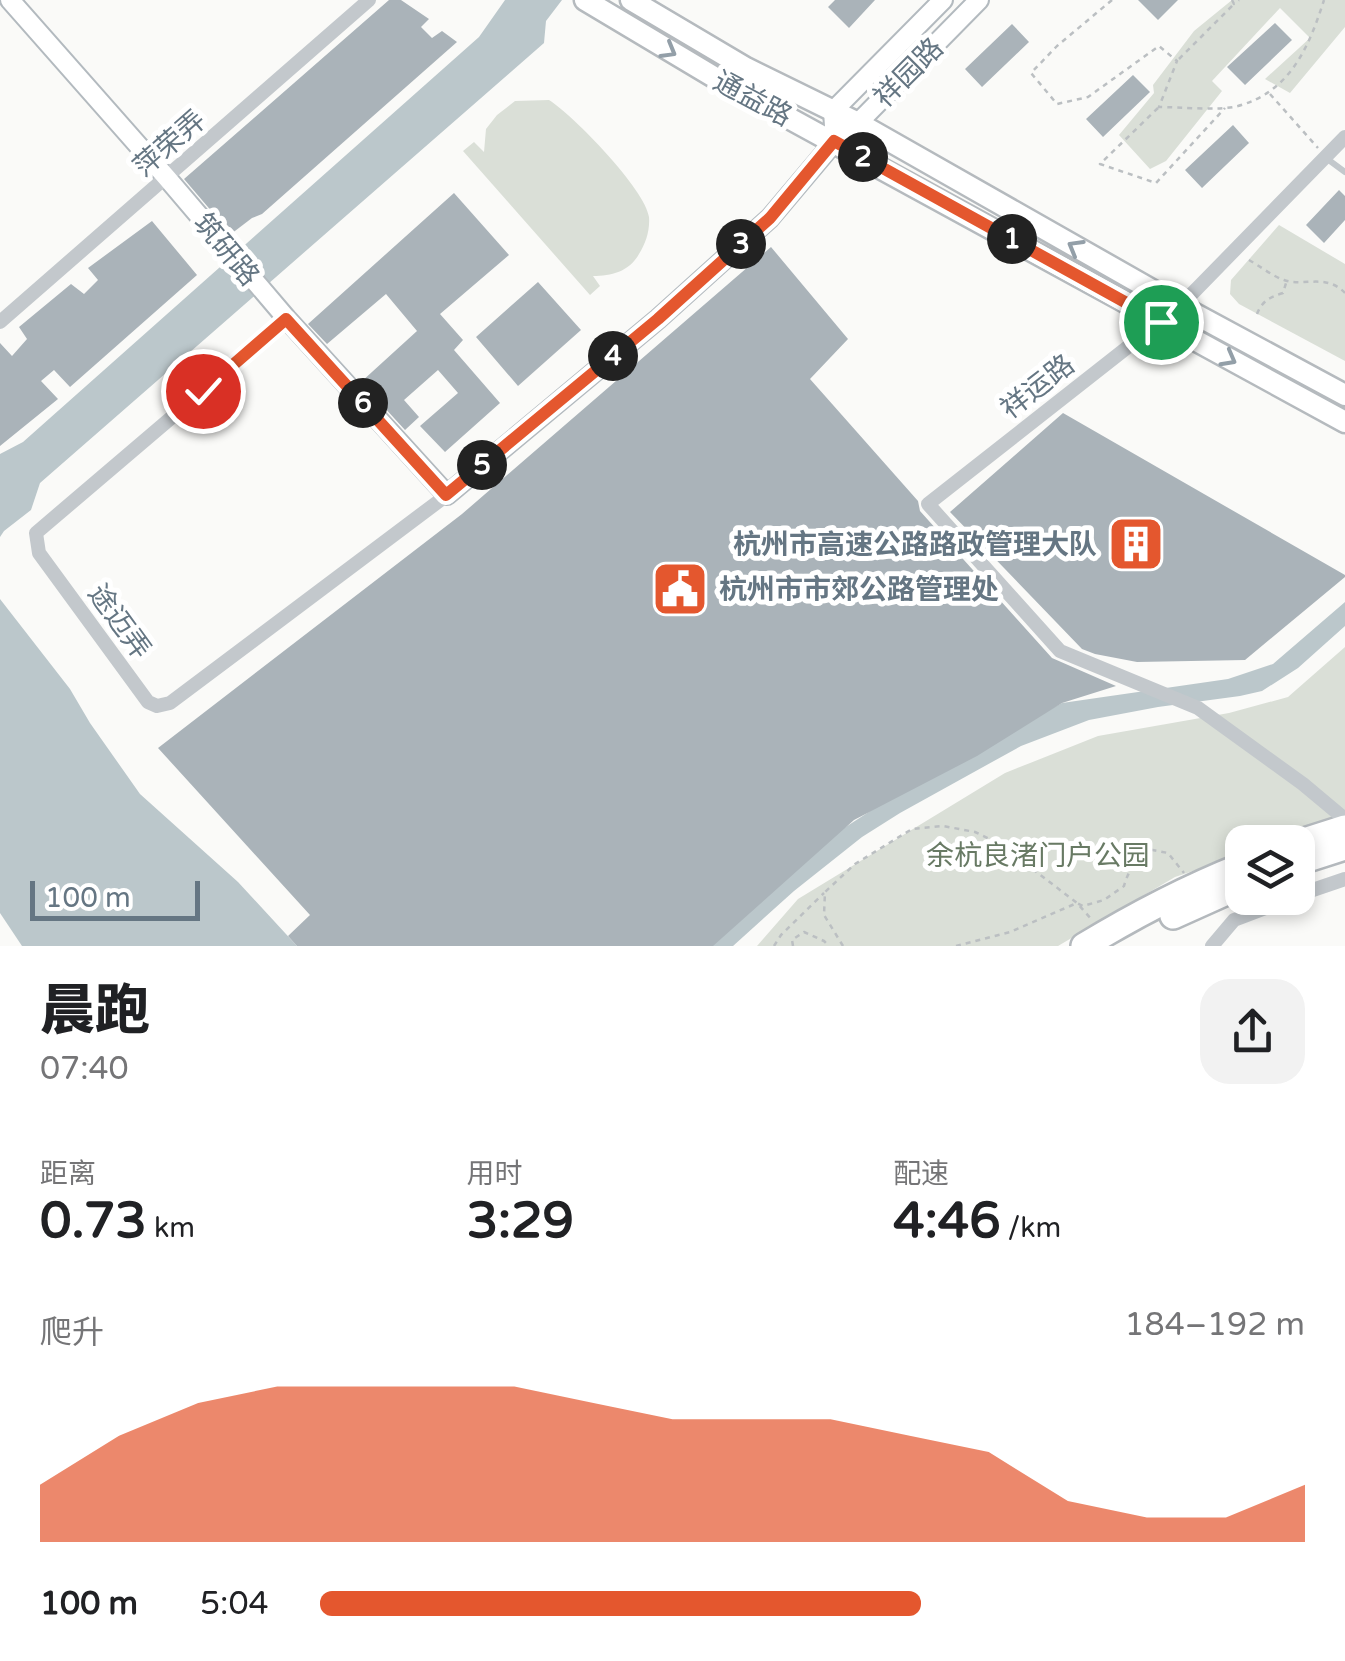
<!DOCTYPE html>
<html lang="zh">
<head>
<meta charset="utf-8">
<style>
  body { margin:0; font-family:"Varela Round","Noto Sans SC",sans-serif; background:#f2f2f2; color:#202124; height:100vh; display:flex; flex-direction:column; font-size:38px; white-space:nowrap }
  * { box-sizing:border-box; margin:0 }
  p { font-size:32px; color:#757577 }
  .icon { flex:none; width:55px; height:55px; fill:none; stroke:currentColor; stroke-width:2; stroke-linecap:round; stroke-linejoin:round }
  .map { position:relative; height:946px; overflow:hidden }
  .sheet { display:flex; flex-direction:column; background:#fff; flex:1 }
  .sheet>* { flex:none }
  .fabs { position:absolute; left:1225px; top:825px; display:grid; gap:20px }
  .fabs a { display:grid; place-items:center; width:90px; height:90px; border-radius:20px; background:#fff; box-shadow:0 5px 15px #0003; font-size:50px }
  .scale { position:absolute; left:30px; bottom:25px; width:170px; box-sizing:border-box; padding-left:10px; border:5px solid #657683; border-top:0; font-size:28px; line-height:35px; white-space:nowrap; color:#657683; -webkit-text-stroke:8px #fff; paint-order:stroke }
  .pin { position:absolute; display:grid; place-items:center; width:85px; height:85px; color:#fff; margin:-42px; border:5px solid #fff; border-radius:50%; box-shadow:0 2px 10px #0007 }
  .km { position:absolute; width:50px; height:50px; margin:-25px; border-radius:50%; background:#222; color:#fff; font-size:28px; line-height:50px; text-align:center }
  .round { display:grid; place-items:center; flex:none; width:105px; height:105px; border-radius:30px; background:#f2f2f2 }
  .head { display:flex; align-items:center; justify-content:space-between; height:170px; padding:0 40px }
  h1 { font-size:55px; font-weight:800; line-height:75px }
  .stats { display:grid; grid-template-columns:repeat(3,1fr); gap:15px; height:170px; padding:10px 40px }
  .stats div { display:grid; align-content:center }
  .stats b { font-size:50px; font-weight:800 }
  .stats small { font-size:28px; font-weight:400 }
  .stats p { font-size:28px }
  .chart { height:280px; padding:20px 40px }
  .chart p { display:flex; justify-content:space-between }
  .chart svg { width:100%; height:180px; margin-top:10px; fill:#e4572e; opacity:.7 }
  ul { padding:0 40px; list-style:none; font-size:32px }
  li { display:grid; grid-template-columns:160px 120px 1fr; align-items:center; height:75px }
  li i { height:25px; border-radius:12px; background:#e4572e }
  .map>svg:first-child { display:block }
  .green { fill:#dadfd7 }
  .water { fill:#bbc7cb }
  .building { fill:#aab3b9 }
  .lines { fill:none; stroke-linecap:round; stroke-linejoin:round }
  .secondary-casing { stroke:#b3babf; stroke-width:22 }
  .primary-casing { stroke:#b5babe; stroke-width:25 }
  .highway-casing { stroke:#b4b9bd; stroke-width:30 }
  .path { stroke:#bbbfc2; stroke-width:2.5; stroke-dasharray:5 5; stroke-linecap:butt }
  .lane { stroke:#c3c8cc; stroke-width:6 }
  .street { stroke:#c3c8cc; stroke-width:14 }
  .secondary { stroke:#fff; stroke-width:18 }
  .primary { stroke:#fff; stroke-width:20 }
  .highway { stroke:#fff; stroke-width:25 }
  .oneway { stroke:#939fa8 }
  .route-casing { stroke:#fff; stroke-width:20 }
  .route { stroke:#e4572e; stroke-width:12 }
  .labels { text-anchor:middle; stroke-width:10; stroke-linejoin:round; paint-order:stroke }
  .street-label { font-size:28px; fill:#657683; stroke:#fff }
  .poi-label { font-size:28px; font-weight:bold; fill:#657683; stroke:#fff; text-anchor:end }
  .park-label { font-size:28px; fill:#687a64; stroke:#fff }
</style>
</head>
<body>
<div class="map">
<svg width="1345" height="946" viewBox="0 0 1345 946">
  <rect width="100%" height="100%" fill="#fafaf8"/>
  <!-- green -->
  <path class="green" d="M 1232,0 L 1345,0 L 1345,27 L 1290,93 L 1265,79 L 1310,38 L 1280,8 L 1212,81 L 1222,91 L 1166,161 L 1150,169 L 1119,135 L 1154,93 L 1153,85 L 1194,31 Z
    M 549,100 C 573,115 646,190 649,217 C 650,230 646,243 639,254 C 629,272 611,276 593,276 L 600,286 L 590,295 L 463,151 L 474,142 L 484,152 L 486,129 L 497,115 L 515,101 Z
    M 1279,225 L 1345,264 L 1345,361 L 1239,304 L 1230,294 L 1231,280 Z
    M 1345,647 L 1345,818 L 1275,842 L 1242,842 L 1242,855 L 1200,875 L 1196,870 L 1175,877 L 1058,946 L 757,946 L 798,899 L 1005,773 L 1098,736 L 1229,713 L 1288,697 Z"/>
  <!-- water -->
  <path class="water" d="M 505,0 L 562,0 L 546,21 L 544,43 L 40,483 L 31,510 L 4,531 L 0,537 L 0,454 L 23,442 L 479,37 Z
    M 0,599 L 70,689 L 90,723 L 140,794 L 238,882 L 297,946 L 22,946 L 0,913 Z
    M 1345,602 L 1345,626 L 1298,668 L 1262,691 L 1240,696 L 1158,707 L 1089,720 L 1021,746 L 900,813 L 862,837 L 794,891 L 733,946 L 703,946 L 818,845 L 921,778 L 1062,703 L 1228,679 L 1273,664 Z"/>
  <!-- building -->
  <path class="building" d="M 389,0 L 401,0 L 429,19 L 421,27 L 432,38 L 442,31 L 457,42 L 262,214 L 252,218 L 231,234 L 184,179 Z
    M 835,0 L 875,0 L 849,28 L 828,7 Z
    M 1138,0 L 1178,0 L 1158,20 Z
    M 1275,23 L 1292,40 L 1245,85 L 1227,67 Z
    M 1012,24 L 1029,42 L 982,87 L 965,69 Z
    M 1133,75 L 1150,92 L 1103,137 L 1086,119 Z
    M 1233,125 L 1249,143 L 1202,188 L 1185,170 Z
    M 1339,190 L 1345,196 L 1345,220 L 1324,243 L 1306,225 Z
    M 454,193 L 509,255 L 440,314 L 463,340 L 454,350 L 500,403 L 445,452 L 420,426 L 458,393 L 438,370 L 404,400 L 419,417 L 405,430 L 361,382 L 417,331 L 386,294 L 327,344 L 308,324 Z
    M 152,221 L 197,275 L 70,387 L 54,370 L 41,381 L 58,399 L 0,446 L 0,343 L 12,356 L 27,339 L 19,327 L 71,284 L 84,294 L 98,280 L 88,268 Z
    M 771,247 L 848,339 L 810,379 L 918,501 L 920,511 L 1052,658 L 1116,686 L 1062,703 L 977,756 L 854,820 L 713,946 L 297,946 L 288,936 L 310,915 L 158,748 L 462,514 Z
    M 538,282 L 581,330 L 518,386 L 476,337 Z
    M 1063,413 L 1345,575 L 1345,577 L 1245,660 L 1137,662 L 1095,654 L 1082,649 L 950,512 Z"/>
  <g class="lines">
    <!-- secondary casing -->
    <g class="secondary-casing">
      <path id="secondary" d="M 10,0 L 167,178 L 287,319 L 447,495 L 658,319 L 770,218 L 835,141 L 858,123 L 979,0
        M 835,141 L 833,111 L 943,0"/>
    </g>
    <!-- primary casing -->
    <g class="primary-casing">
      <path id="primary" d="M 585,0 L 719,80 L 1345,422
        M 631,0 L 746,68 L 858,123 L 1180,306 L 1345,395"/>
    </g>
    <!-- highway casing -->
    <g class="highway-casing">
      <path id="highway" d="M 1298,843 L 1345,828
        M 1298,862 L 1345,847
        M 1173,916 L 1242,885
        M 1084,946 C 1135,915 1187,888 1242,866"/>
    </g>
    <!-- path -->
    <path class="path" d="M 1112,0 L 1057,46 L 1031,73 L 1057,104 L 1088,97 L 1159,46 L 1177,61 L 1159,107 C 1180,107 1219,111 1238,106 C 1290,92 1309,47 1324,0
      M 1232,0 L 1234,4 L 1239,0
      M 1179,59 L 1234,4
      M 1270,94 L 1318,148
      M 1158,108 L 1100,164 L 1156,183 L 1225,108
      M 1249,260 C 1260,266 1272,276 1284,280 C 1304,287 1326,273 1345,293
      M 1257,314 C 1262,301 1270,297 1283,293 L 1286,283
      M 774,946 L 781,935 L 824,893
      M 793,946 L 792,940 L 804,932 L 824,941 L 829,946
      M 843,946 L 824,915 L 825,892 L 855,864 L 912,829 L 943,826 L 975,832 L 1000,844 L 1077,903 L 1092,920
      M 956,946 L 1010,932 L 1077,903 L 1083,906 L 1104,900 L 1124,886 C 1128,871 1136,860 1148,849 L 1168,853 L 1184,873"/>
    <!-- lane -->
    <path class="lane" d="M 1326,158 L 1345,172"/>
    <!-- street -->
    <path class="street" d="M 1345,137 L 1180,306 L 928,504 L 1060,651 L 1198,708 L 1303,784 L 1345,819
      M 287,319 L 36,533 L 39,553 L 148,702 L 157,706 L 170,703 L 447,495
      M 0,322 L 369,0
      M 1298,895 L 1345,879
      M 1212,946 L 1234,920 L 1292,898"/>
    <!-- secondary -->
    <use href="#secondary" class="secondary"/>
    <!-- primary -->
    <use href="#primary" class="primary"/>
    <!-- highway -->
    <use href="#highway" class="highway"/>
  </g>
  <!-- one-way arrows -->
  <defs><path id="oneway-chevron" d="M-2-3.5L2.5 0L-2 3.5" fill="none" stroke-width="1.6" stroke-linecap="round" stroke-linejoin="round" transform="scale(2.5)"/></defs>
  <g class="oneway">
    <use href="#oneway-chevron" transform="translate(669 51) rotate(30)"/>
    <use href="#oneway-chevron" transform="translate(1075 247) rotate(-150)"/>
    <use href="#oneway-chevron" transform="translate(1229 359) rotate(29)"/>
  </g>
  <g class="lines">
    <!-- route casing -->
    <g class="route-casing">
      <path id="route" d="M 203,391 L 286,319 L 446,495 L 658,319 L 770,218 L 834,141 L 1161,322"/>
    </g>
    <!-- route -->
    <use href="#route" class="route"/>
  </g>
  <!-- icons -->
  <defs>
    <g id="building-square" transform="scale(2.875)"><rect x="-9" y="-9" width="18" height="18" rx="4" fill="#e4572e" stroke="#fff"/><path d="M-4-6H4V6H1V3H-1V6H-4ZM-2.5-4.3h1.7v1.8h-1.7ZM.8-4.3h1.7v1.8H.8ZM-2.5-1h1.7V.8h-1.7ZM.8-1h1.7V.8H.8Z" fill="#fff"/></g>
    <g id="civic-square" transform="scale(2.875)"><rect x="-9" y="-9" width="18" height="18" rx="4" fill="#e4572e" stroke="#fff"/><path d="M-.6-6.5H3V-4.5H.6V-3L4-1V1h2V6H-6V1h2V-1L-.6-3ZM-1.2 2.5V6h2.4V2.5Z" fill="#fff"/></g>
  </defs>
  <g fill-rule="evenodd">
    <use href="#building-square" x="1136" y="544"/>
    <use href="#civic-square" x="680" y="589"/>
  </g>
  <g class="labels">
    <!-- street labels -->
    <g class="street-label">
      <text transform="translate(908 72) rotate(-45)" y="10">祥园路</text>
      <text transform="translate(753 98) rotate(28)" y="10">通益路</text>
      <text transform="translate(169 143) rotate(-41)" y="10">萍荣弄</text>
      <text transform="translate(227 249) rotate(50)" y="10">筑研路</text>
      <text transform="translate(1037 386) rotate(-38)" y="10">祥运路</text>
      <text transform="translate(120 621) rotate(54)" y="10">途迈弄</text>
    </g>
    <!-- poi labels -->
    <g class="poi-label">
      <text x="1097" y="554">杭州市高速公路路政管理大队</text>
      <text x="719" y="599" text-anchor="start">杭州市市郊公路管理处</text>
    </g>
    <!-- park labels -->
    <g class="park-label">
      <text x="1038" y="865">余杭良渚门户公园</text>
    </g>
  </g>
</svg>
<div class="fabs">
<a><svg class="icon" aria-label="layers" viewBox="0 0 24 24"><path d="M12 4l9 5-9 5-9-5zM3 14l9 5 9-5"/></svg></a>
</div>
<div class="scale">100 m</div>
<div class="pin" style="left:1161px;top:322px;background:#1e9e55"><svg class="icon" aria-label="arrive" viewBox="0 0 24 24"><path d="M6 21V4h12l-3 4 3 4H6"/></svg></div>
<div class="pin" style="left:203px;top:391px;background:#d93025"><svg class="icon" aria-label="check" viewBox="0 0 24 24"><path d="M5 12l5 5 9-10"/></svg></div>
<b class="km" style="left:1012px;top:239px">1</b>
<b class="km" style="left:863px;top:157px">2</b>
<b class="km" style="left:741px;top:244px">3</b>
<b class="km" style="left:613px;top:356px">4</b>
<b class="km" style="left:482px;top:465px">5</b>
<b class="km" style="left:363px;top:403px">6</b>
</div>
<section class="sheet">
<div class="head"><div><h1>晨跑</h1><p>07:40</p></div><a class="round"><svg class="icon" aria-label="share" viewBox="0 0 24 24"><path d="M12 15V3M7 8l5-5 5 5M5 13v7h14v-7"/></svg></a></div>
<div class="stats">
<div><p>距离</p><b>0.73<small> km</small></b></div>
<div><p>用时</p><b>3:29</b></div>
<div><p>配速</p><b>4:46<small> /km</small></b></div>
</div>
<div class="chart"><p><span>爬升</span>184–192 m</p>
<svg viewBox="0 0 160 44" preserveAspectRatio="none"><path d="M0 44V30L10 18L20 10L30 6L40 6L50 6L60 6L70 10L80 14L90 14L100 14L110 18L120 22L130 34L140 38L150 38L160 30V44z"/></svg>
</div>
<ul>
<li><b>100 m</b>5:04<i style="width:61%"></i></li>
</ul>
</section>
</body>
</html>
